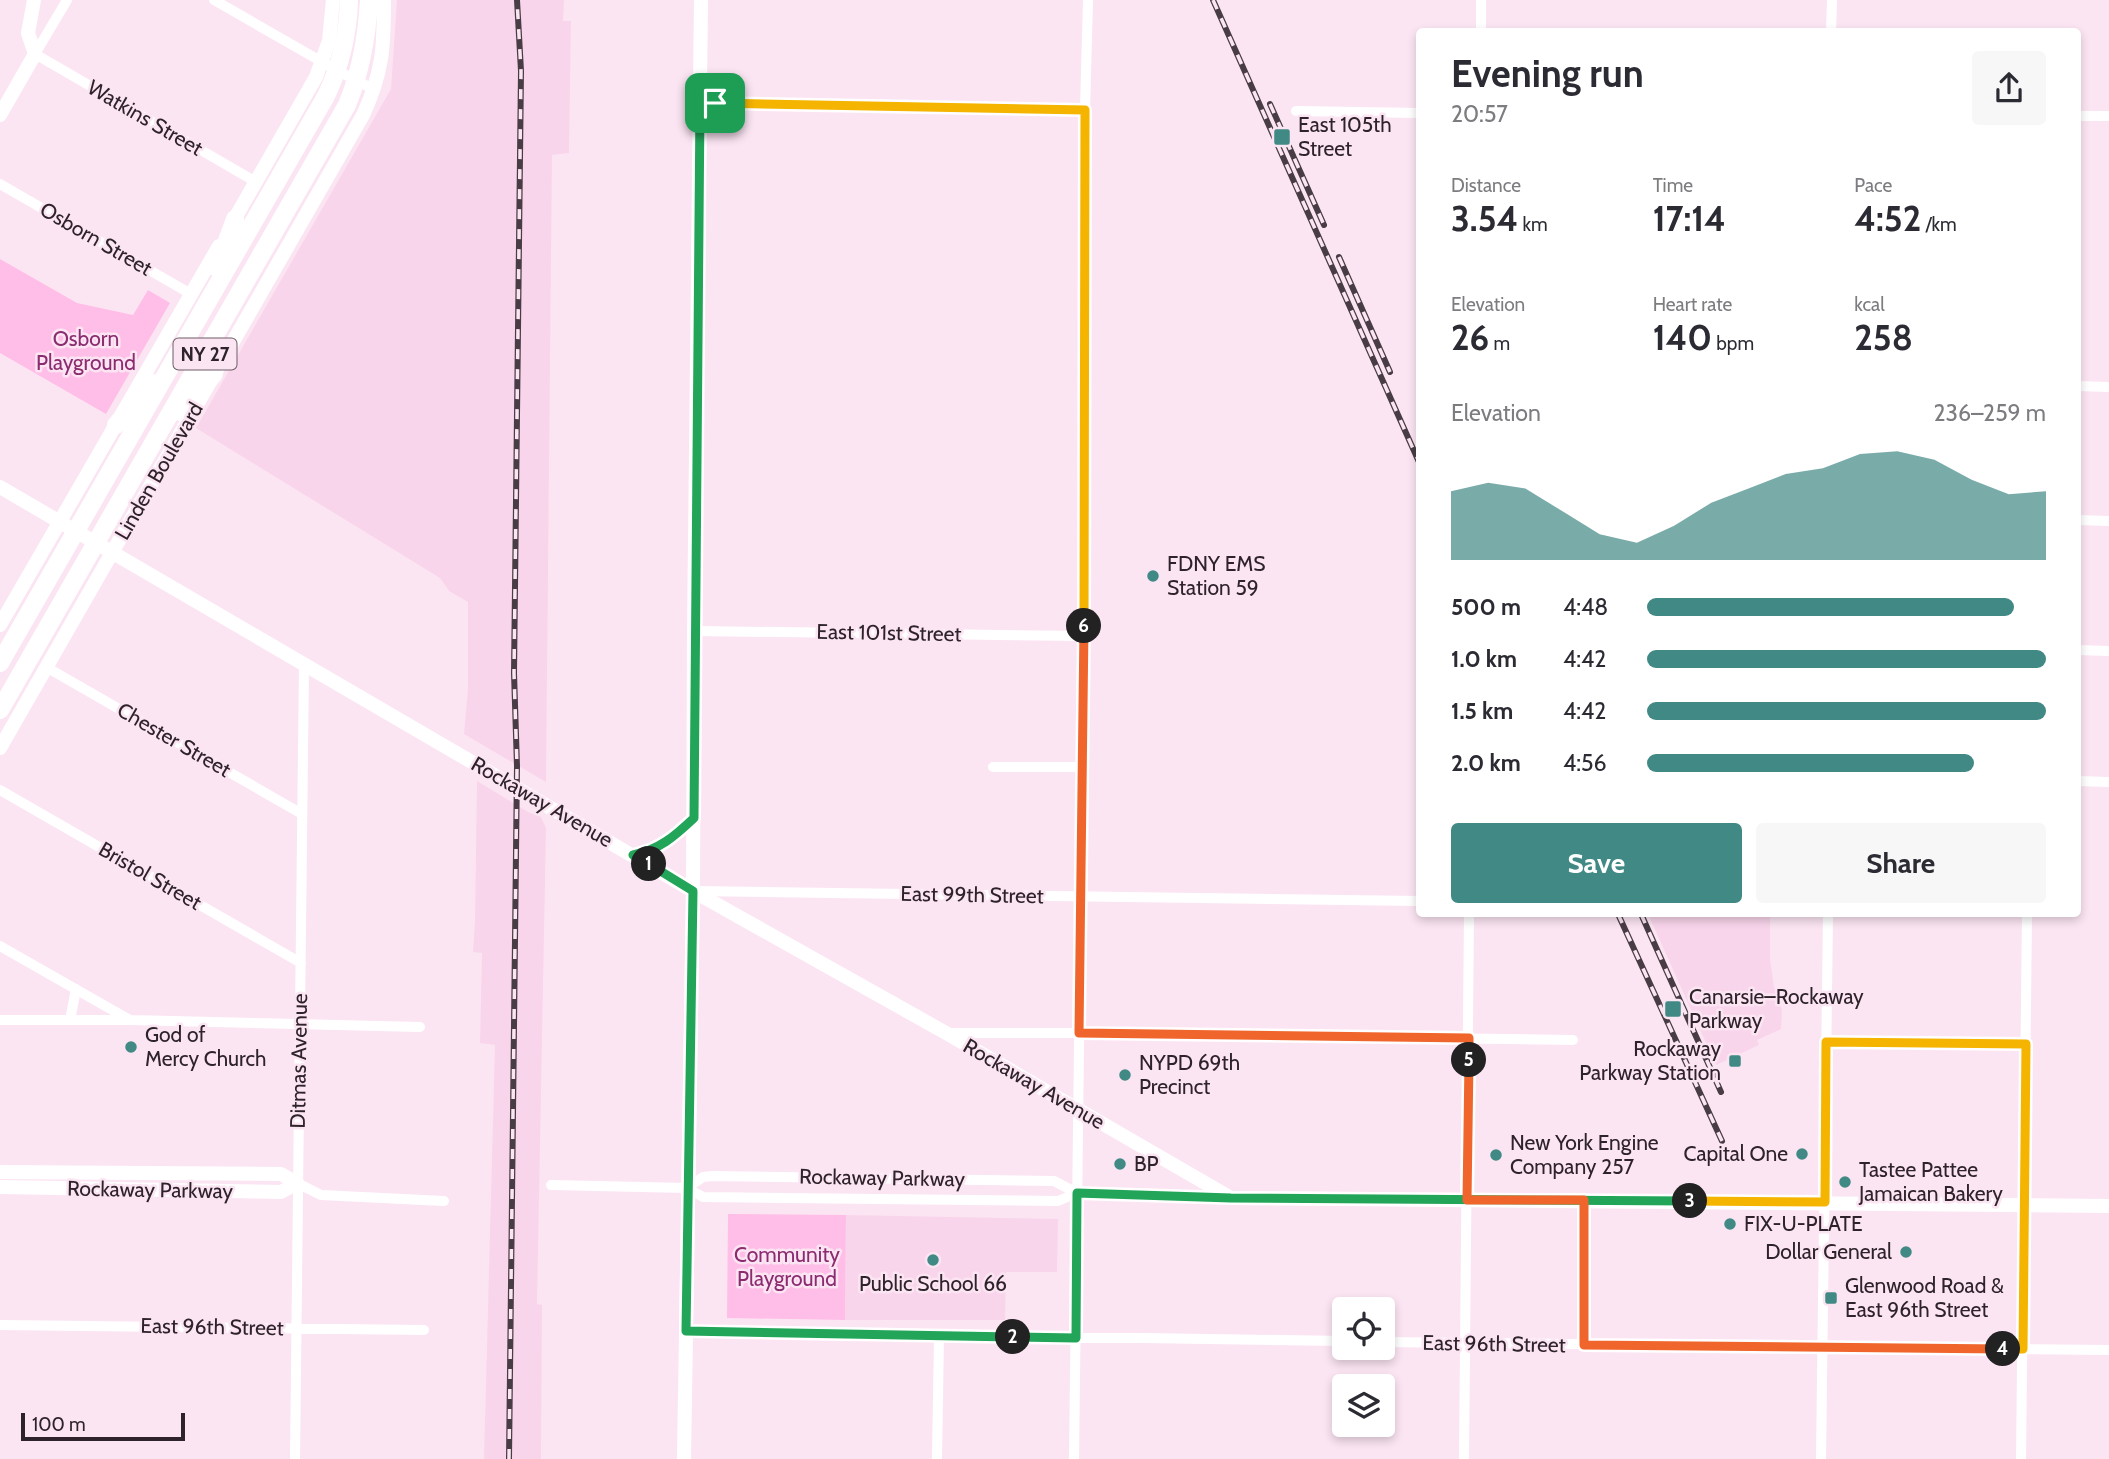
<!DOCTYPE html>
<html lang="en">
<head>
<meta charset="utf-8">
<style>
  body { margin:0; font-family:Cabin,sans-serif; background:#f7f7f7; color:#2b2b33; height:100vh; display:flex; flex-direction:column; font-size:26px; white-space:nowrap }
  * { box-sizing:border-box; margin:0 }
  p { font-size:23px; color:#7c7c81 }
  .icon { flex:none; width:38px; height:38px; fill:none; stroke:currentColor; stroke-width:2; stroke-linecap:round; stroke-linejoin:round }
  .map { position:relative; flex:1; overflow:hidden }
  .sheet { position:absolute; left:1416px; top:28px; width:665px; height:889px; display:flex; flex-direction:column; background:#fff; border-radius:7px; box-shadow:0 4px 10px #0003 }
  .sheet>* { flex:none }
  .controls { position:absolute; left:1332px; top:1297px; display:grid; gap:14px }
  .controls a { display:grid; place-items:center; width:63px; height:63px; border-radius:7px; background:#fff; box-shadow:0 4px 10px #0003; font-size:35px }
  .scale { position:absolute; left:21px; bottom:18px; width:164px; box-sizing:border-box; padding-left:7px; border:4px solid #2e232a; border-top:0; font-size:19px; line-height:24px; white-space:nowrap; color:#2e232a; -webkit-text-stroke:5px #fce5f3; paint-order:stroke }
  .pin { position:absolute; display:grid; place-items:center; width:60px; height:60px; color:#fff; margin:-30px; border-radius:14px; box-shadow:0 4px 10px #0006 }
  .km { position:absolute; width:35px; height:35px; margin:-18px; border-radius:50%; background:#222; color:#fff; font-size:19px; line-height:35px; text-align:center }
  .round { display:grid; place-items:center; flex:none; width:74px; height:74px; border-radius:7px; background:#f7f7f7 }
  .head { display:flex; align-items:center; justify-content:space-between; height:119px; padding:0 35px }
  h1 { font-size:38px; font-weight:800; line-height:52px }
  .figures { display:grid; grid-template-columns:repeat(3,1fr); gap:10px; height:119px; padding:7px 35px }
  .figures div { display:grid; align-content:center }
  .figures b { font-size:35px; font-weight:800 }
  .figures small { font-size:19px; font-weight:400 }
  .figures p { font-size:19px }
  .chart { height:196px; padding:14px 35px }
  .chart p { display:flex; justify-content:space-between }
  .chart svg { width:100%; height:126px; margin-top:7px; fill:#418985; opacity:.7 }
  .action { display:flex; gap:14px; margin-top:auto; padding:14px 35px }
  .action a { flex:1; height:80px; border-radius:7px; background:#418985; color:#fff; font-size:28px; font-weight:800; line-height:80px; text-align:center }
  .action a+a { background:#f7f7f7; color:#2b2b33 }
  ul { padding:0 35px; list-style:none; font-size:23px }
  li { display:grid; grid-template-columns:112px 84px 1fr; align-items:center; height:52px }
  li i { height:18px; border-radius:9px; background:#418985 }
  .map>svg:first-child { display:block }
  .built { fill:#f9d5eb }
  .green { fill:#ffbee7 }
  .lines { fill:none; stroke-linecap:round; stroke-linejoin:round }
  .street { stroke:#fff; stroke-width:10 }
  .secondary { stroke:#fff; stroke-width:14 }
  .highway { stroke:#fff; stroke-width:18 }
  .rail-casing { stroke:#493d45; stroke-width:6 }
  .rail { stroke:#fce5f3; stroke-width:3.5; stroke-dasharray:10; stroke-linecap:butt }
  .split-1-casing { stroke:#fff; stroke-width:14 }
  .split-2-casing { stroke:#fff; stroke-width:14 }
  .split-3-casing { stroke:#fff; stroke-width:14 }
  .split-4-casing { stroke:#fff; stroke-width:14 }
  .split-5-casing { stroke:#fff; stroke-width:14 }
  .split-6-casing { stroke:#fff; stroke-width:14 }
  .split-7-casing { stroke:#fff; stroke-width:14 }
  .split-1 { stroke:#22a559; stroke-width:9 }
  .split-2 { stroke:#22a559; stroke-width:9 }
  .split-3 { stroke:#22a559; stroke-width:9 }
  .split-4 { stroke:#f5b400; stroke-width:9 }
  .split-5 { stroke:#f0652b; stroke-width:9 }
  .split-6 { stroke:#f0652b; stroke-width:9 }
  .split-7 { stroke:#f5b400; stroke-width:9 }
  .poi-dot { fill:#418985; stroke:#fce5f3; stroke-width:2.5 }
  .labels { text-anchor:middle; stroke-width:5; stroke-linejoin:round; paint-order:stroke }
  .shield { fill:#fce5f3; stroke:#6c5d66; stroke-width:2 }
  .shield-label { font-size:19px; font-weight:bold; fill:#2e232a }
  .street-label { font-size:21px; fill:#2e232a; stroke:#fce5f3 }
  .poi-label { font-size:21px; fill:#2e232a; stroke:#fce5f3; text-anchor:start }
  .park-label { font-size:21px; fill:#8b2b70; stroke:#fce5f3 }
</style>
</head>
<body>
<div class="map">
<svg width="2109" height="1459" viewBox="0 0 2109 1459">
  <rect width="100%" height="100%" fill="#fce5f3"/>
  <!-- built -->
  <path class="built" d="M 397,0 L 564,0 L 563,21 L 571,21 L 569,153 L 552,155 L 546,782 L 464,734 L 468,689 L 468,602 L 449,591 L 440,578 L 196,428 L 391,89 Z
    M 477,781 L 528,812 L 541,817 L 546,828 L 537,1304 L 542,1305 L 541,1459 L 484,1459 L 495,1045 L 480,1043 L 482,953 L 473,952 L 475,921 Z
    M 1648,914 L 1770,914 L 1770,959 L 1774,987 L 1782,1010 L 1781,1029 L 1757,1040 L 1759,1045 L 1716,1065 Z
    M 846,1215 L 1058,1219 L 1057,1272 L 1006,1272 L 1005,1320 L 845,1320 Z"/>
  <!-- green -->
  <path class="green" d="M 0,259 L 77,303 L 133,315 L 148,290 L 170,303 L 106,414 L 0,353 Z
    M 728,1214 L 846,1215 L 845,1320 L 727,1318 Z"/>
  <g class="lines">
    <!-- street -->
    <path class="street" d="M 67,0 L 35,54 L 256,182
      M 214,0 L 338,71 L 375,90
      M 1481,32 L 1481,0
      M 1831,32 L 1832,0
      M 700,103 L 1085,110
      M 1296,111 L 1419,113
      M 2077,116 L 2109,116
      M 0,184 L 191,294
      M 2077,386 L 2109,387
      M 2077,520 L 2109,521
      M 694,631 L 1084,636
      M 2077,650 L 2109,651
      M 46,667 L 302,814
      M 993,767 L 1082,767
      M 2077,781 L 2109,782
      M 0,790 L 301,963
      M 695,891 L 1419,901
      M 0,946 L 130,1020
      M 0,1020 L 130,1020 L 420,1027
      M 70,1020 L 76,989
      M 950,1033 L 1079,1033 L 1573,1040
      M 1826,1042 L 2026,1044
      M 297,1183 L 321,1195 L 444,1201
      M 551,1185 L 687,1188 L 703,1197 L 1058,1201 L 1077,1193 L 1229,1198
      M 687,1188 L 703,1177 L 712,1176 L 1054,1181 L 1077,1193
      M 1584,1200 L 1584,1345
      M 0,1325 L 424,1330
      M 686,1331 L 1344,1341
      M 1382,1342 L 2109,1350
      M 295,1459 L 304,663
      M 937,1459 L 939,1336
      M 1074,1459 L 1084,636 L 1085,110 L 1088,0
      M 1464,1459 L 1469,914
      M 1821,1459 L 1828,914
      M 2021,1459 L 2027,914"/>
    <!-- secondary -->
    <path class="secondary" d="M 0,115 L 35,54 L 28,33 L 34,0
      M 231,225 L 316,77 L 329,41 L 333,0
      M 0,487 L 693,891 L 946,1033 L 1231,1198 L 2109,1206
      M 0,625 L 219,246
      M 0,748 L 363,115 C 383,72 384,46 384,0
      M 633,855 C 659,850 675,836 694,818
      M 0,1172 L 281,1174 L 297,1183
      M 0,1187 L 281,1192 L 297,1183
      M 684,1459 L 693,891 L 694,631 L 701,0"/>
    <!-- highway -->
    <path class="highway" d="M 217,268 L 235,219
      M 180,412 L 214,374
      M 116,425 L 153,383
      M 0,663 L 326,96 C 341,65 348,34 349,0
      M 0,710 L 347,105 C 361,71 367,37 369,0"/>
    <!-- rail casing -->
    <g class="rail-casing">
      <path id="rail" d="M 1213,0 L 1419,462
        M 1270,104 L 1324,225
        M 1339,257 L 1390,372
        M 1618,914 L 1722,1141
        M 1641,914 L 1721,1092
        M 509,1459 L 517,766 L 514,673 L 521,71 L 517,0"/>
    </g>
    <!-- rail -->
    <use href="#rail" class="rail"/>
  </g>
  <g class="lines">
    <!-- split-1 casing -->
    <g class="split-1-casing">
      <path id="split-1" d="M 649,864 L 633,855 C 659,850 675,836 694,818 L 700,103 L 715,103"/>
    </g>
    <!-- split-2 casing -->
    <g class="split-2-casing">
      <path id="split-2" d="M 649,864 L 693,891 L 686,1331 L 1013,1337"/>
    </g>
    <!-- split-3 casing -->
    <g class="split-3-casing">
      <path id="split-3" d="M 1013,1337 L 1076,1338 L 1077,1193 L 1231,1198 L 1690,1201"/>
    </g>
    <!-- split-4 casing -->
    <g class="split-4-casing">
      <path id="split-4" d="M 1690,1201 L 1825,1202 L 1826,1042 L 2026,1044 L 2023,1349 L 2003,1349"/>
    </g>
    <!-- split-5 casing -->
    <g class="split-5-casing">
      <path id="split-5" d="M 1469,1060 L 1467,1200 L 1584,1200 L 1584,1345 L 2003,1349"/>
    </g>
    <!-- split-6 casing -->
    <g class="split-6-casing">
      <path id="split-6" d="M 1084,626 L 1079,1033 L 1469,1038 L 1469,1060"/>
    </g>
    <!-- split-7 casing -->
    <g class="split-7-casing">
      <path id="split-7" d="M 715,103 L 1085,110 L 1084,626"/>
    </g>
    <!-- split-1 -->
    <use href="#split-1" class="split-1"/>
    <!-- split-2 -->
    <use href="#split-2" class="split-2"/>
    <!-- split-3 -->
    <use href="#split-3" class="split-3"/>
    <!-- split-4 -->
    <use href="#split-4" class="split-4"/>
    <!-- split-5 -->
    <use href="#split-5" class="split-5"/>
    <!-- split-6 -->
    <use href="#split-6" class="split-6"/>
    <!-- split-7 -->
    <use href="#split-7" class="split-7"/>
  </g>
  <!-- markers -->
  <g class="poi-dot">
    <rect x="1273" y="128" width="18" height="18" rx="3.5"/>
    <circle cx="1153" cy="576" r="7"/>
    <rect x="1664" y="1000" width="18" height="18" rx="3.5"/>
    <circle cx="131" cy="1047" r="7"/>
    <rect x="1728" y="1054" width="14" height="14" rx="3.5"/>
    <circle cx="1125" cy="1075" r="7"/>
    <circle cx="1802" cy="1154" r="7"/>
    <circle cx="1496" cy="1155" r="7"/>
    <circle cx="1120" cy="1164" r="7"/>
    <circle cx="1845" cy="1182" r="7"/>
    <circle cx="1730" cy="1224" r="7"/>
    <circle cx="1906" cy="1252" r="7"/>
    <circle cx="933" cy="1260" r="7"/>
    <rect x="1824" y="1291" width="14" height="14" rx="3.5"/>
  </g>
  <g class="labels">
    <!-- shield labels -->
    <rect class="shield" x="173.5" y="338.5" width="63" height="31" rx="5"/>
    <g class="shield-label">
      <text x="205" y="361">NY 27</text>
    </g>
    <!-- street labels -->
    <g class="street-label">
      <text transform="translate(145 118) rotate(30)" y="7">Watkins Street</text>
      <text transform="translate(96 239) rotate(30)" y="7">Osborn Street</text>
      <text transform="translate(159 471) rotate(-60)" y="7">Linden Boulevard</text>
      <text transform="translate(889 633) rotate(1)" y="7">East 101st Street</text>
      <text transform="translate(174 740) rotate(30)" y="7">Chester Street</text>
      <text transform="translate(542 802) rotate(30)" y="7">Rockaway Avenue</text>
      <text transform="translate(150 876) rotate(30)" y="7">Bristol Street</text>
      <text transform="translate(972 895) rotate(1)" y="7">East 99th Street</text>
      <text transform="translate(299 1061) rotate(-89)" y="7">Ditmas Avenue</text>
      <text transform="translate(1034 1084) rotate(30)" y="7">Rockaway Avenue</text>
      <text transform="translate(882 1178) rotate(1)" y="7">Rockaway Parkway</text>
      <text transform="translate(150 1190) rotate(1)" y="7">Rockaway Parkway</text>
      <text transform="translate(212 1327) rotate(1)" y="7">East 96th Street</text>
      <text transform="translate(1494 1344) rotate(1)" y="7">East 96th Street</text>
    </g>
    <!-- poi labels -->
    <g class="poi-label">
      <text x="1298" y="132">East 105th<tspan x="1298" dy="24">Street</tspan></text>
      <text x="1167" y="571">FDNY EMS<tspan x="1167" dy="24">Station 59</tspan></text>
      <text x="1689" y="1004">Canarsie–Rockaway<tspan x="1689" dy="24">Parkway</tspan></text>
      <text x="145" y="1042">God of<tspan x="145" dy="24">Mercy Church</tspan></text>
      <text x="1721" y="1056" text-anchor="end">Rockaway<tspan x="1721" dy="24">Parkway Station</tspan></text>
      <text x="1139" y="1070">NYPD 69th<tspan x="1139" dy="24">Precinct</tspan></text>
      <text x="1510" y="1150">New York Engine<tspan x="1510" dy="24">Company 257</tspan></text>
      <text x="1788" y="1161" text-anchor="end">Capital One</text>
      <text x="1134" y="1171">BP</text>
      <text x="1859" y="1177">Tastee Pattee<tspan x="1859" dy="24">Jamaican Bakery</tspan></text>
      <text x="1744" y="1231">FIX-U-PLATE</text>
      <text x="1892" y="1259" text-anchor="end">Dollar General</text>
      <text x="933" y="1291" text-anchor="middle">Public School 66</text>
      <text x="1845" y="1293">Glenwood Road &amp;<tspan x="1845" dy="24">East 96th Street</tspan></text>
    </g>
    <!-- park labels -->
    <g class="park-label">
      <text x="86" y="346">Osborn<tspan x="86" dy="24">Playground</tspan></text>
      <text x="787" y="1262">Community<tspan x="787" dy="24">Playground</tspan></text>
    </g>
  </g>
</svg>
<div class="controls">
<a><svg class="icon" aria-label="locate" viewBox="0 0 24 24"><circle cx="12" cy="12" r="6"/><path d="M12 2v4M12 18v4M2 12h4M18 12h4"/></svg></a>
<a><svg class="icon" aria-label="layers" viewBox="0 0 24 24"><path d="M12 4l9 5-9 5-9-5zM3 14l9 5 9-5"/></svg></a>
</div>
<div class="scale">100 m</div>
<div class="pin" style="left:715px;top:103px;background:#1e9e55"><svg class="icon" aria-label="arrive" viewBox="0 0 24 24"><path d="M6 21V4h12l-3 4 3 4H6"/></svg></div>
<b class="km" style="left:649px;top:864px">1</b>
<b class="km" style="left:1013px;top:1337px">2</b>
<b class="km" style="left:1690px;top:1201px">3</b>
<b class="km" style="left:2003px;top:1349px">4</b>
<b class="km" style="left:1469px;top:1060px">5</b>
<b class="km" style="left:1084px;top:626px">6</b>
<section class="sheet">
<div class="head"><div><h1>Evening run</h1><p>20:57</p></div><a class="round"><svg class="icon" aria-label="share" viewBox="0 0 24 24"><path d="M12 15V3M7 8l5-5 5 5M5 13v7h14v-7"/></svg></a></div>
<div class="figures">
<div><p>Distance</p><b>3.54<small> km</small></b></div>
<div><p>Time</p><b>17:14</b></div>
<div><p>Pace</p><b>4:52<small> /km</small></b></div>
</div>
<div class="figures">
<div><p>Elevation</p><b>26<small> m</small></b></div>
<div><p>Heart rate</p><b>140<small> bpm</small></b></div>
<div><p>kcal</p><b>258</b></div>
</div>
<div class="chart"><p><span>Elevation</span>236–259 m</p>
<svg viewBox="0 0 160 44" preserveAspectRatio="none"><path d="M0 44V20L10 17L20 19L30 27L40 35L50 38L60 32L70 24L80 19L90 14L100 12L110 7L120 6L130 9L140 16L150 21L160 20V44z"/></svg>
</div>
<ul>
<li><b>500 m</b>4:48<i style="width:92%"></i></li>
<li><b>1.0 km</b>4:42<i style="width:100%"></i></li>
<li><b>1.5 km</b>4:42<i style="width:100%"></i></li>
<li><b>2.0 km</b>4:56<i style="width:82%"></i></li>
</ul>
<div class="action"><a>Save</a><a>Share</a></div>
</section>
</div>
</body>
</html>
